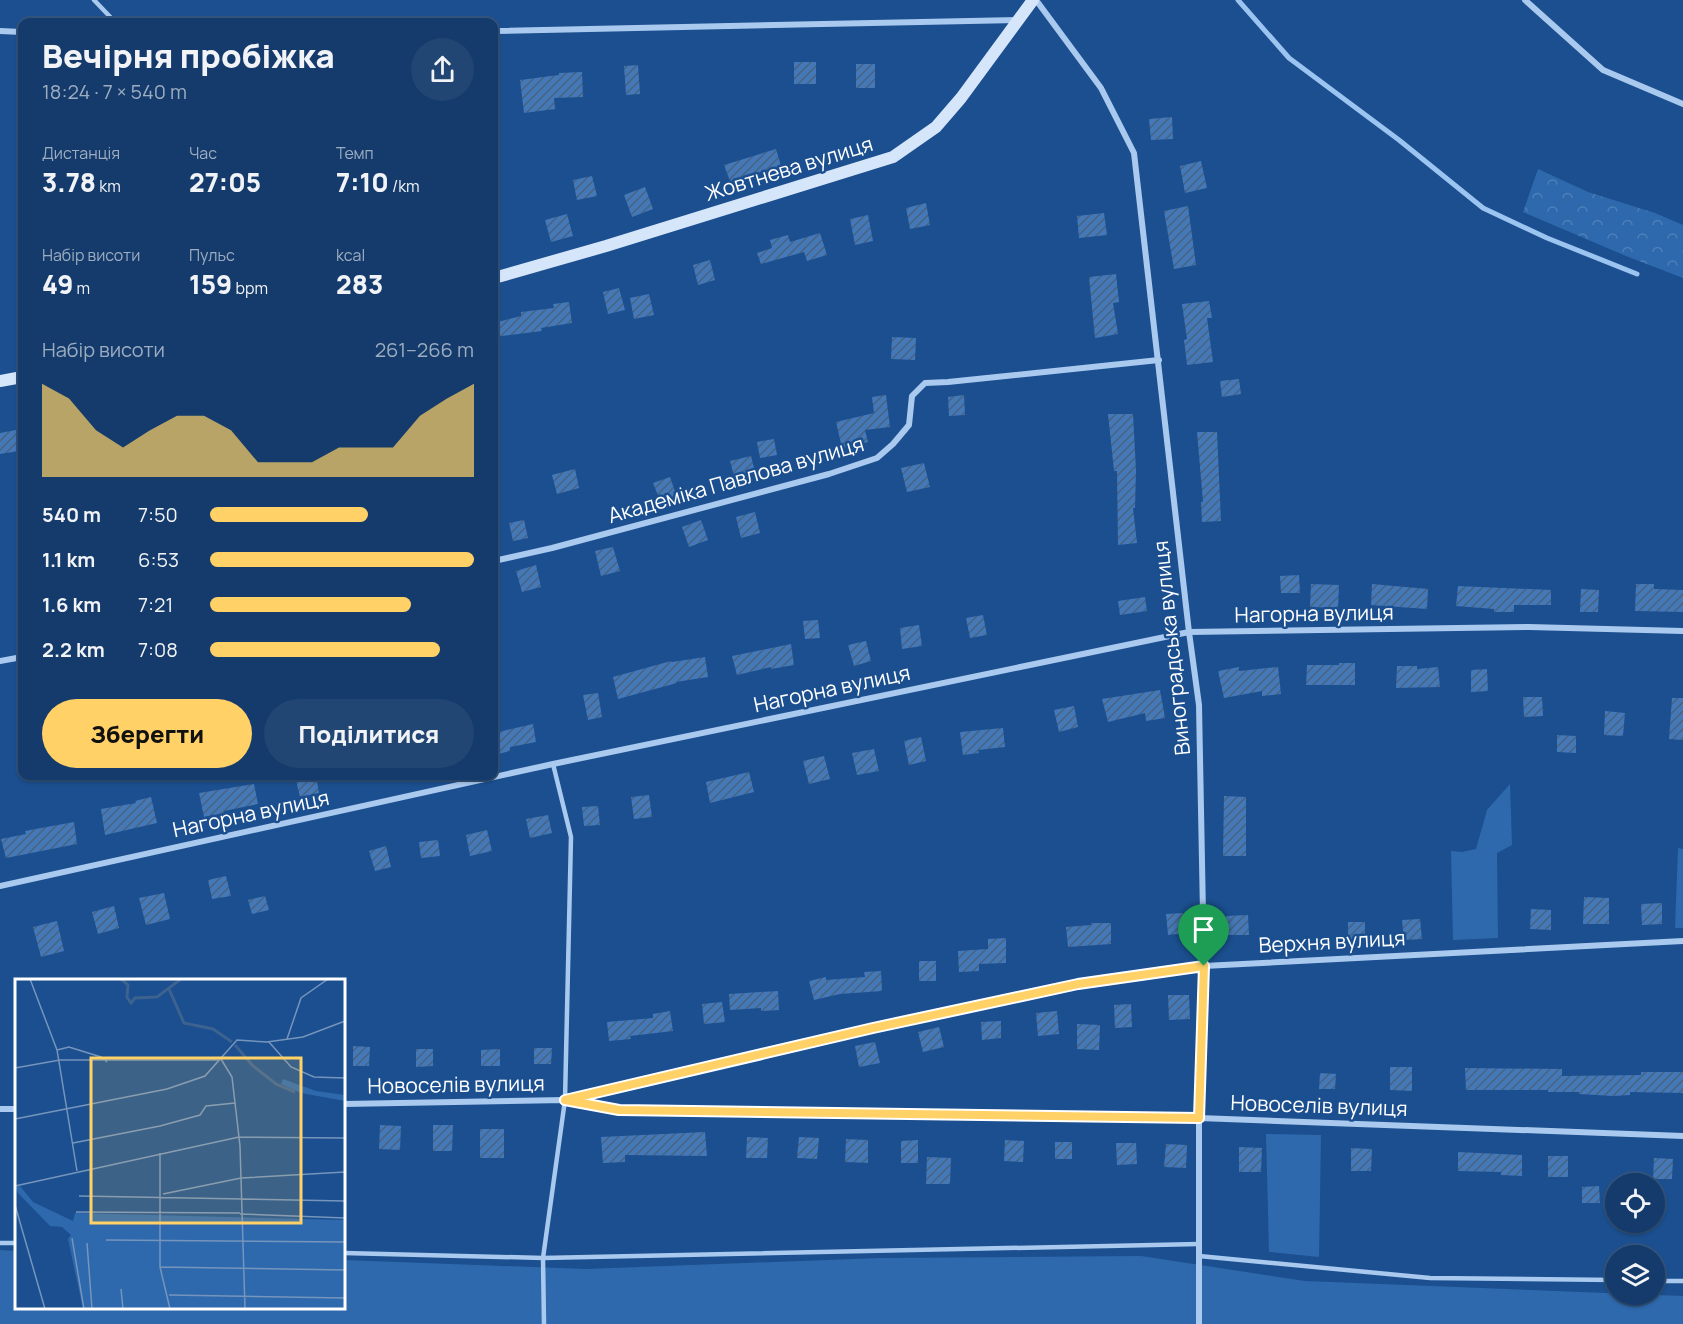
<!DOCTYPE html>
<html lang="uk">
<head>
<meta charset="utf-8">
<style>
  body { margin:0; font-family:Manrope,sans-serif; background:#214673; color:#f1f3f6; height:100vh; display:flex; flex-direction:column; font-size:22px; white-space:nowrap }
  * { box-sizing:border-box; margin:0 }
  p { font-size:20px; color:#9dadc1 }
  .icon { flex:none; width:33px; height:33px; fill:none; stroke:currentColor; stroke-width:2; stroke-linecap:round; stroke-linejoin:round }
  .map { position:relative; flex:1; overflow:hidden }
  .panel { position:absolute; left:18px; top:18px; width:480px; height:762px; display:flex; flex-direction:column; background:#143b6b; border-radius:12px; box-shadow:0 2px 4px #0004,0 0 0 2px #33557e }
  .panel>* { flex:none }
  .fabs { position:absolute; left:1605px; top:1173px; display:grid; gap:12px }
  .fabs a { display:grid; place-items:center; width:60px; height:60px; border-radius:50%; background:#143b6b; box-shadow:0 2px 4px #0004,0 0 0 2px #33557e; font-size:30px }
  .pin { position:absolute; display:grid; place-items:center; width:51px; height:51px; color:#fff; margin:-62px -26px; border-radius:50% 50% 50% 0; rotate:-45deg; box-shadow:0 0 6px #0007 }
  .pin .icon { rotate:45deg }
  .round { display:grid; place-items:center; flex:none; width:63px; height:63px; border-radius:32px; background:#214673 }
  .headline { display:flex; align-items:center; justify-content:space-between; height:102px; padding:0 24px }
  h1 { font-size:33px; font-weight:800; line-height:45px }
  .metrics { display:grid; grid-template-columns:repeat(3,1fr); gap:9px; height:102px; padding:6px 24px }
  .metrics div { display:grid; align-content:center }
  .metrics b { font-size:26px; font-weight:800 }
  .metrics small { font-size:16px; font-weight:400 }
  .metrics p { font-size:16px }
  .chart { height:168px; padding:12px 24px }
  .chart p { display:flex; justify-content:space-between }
  .chart svg { width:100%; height:108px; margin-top:6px; fill:#ffd166; opacity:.7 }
  .cta { display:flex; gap:12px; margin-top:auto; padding:12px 24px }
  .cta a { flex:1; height:69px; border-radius:36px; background:#ffd166; color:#111; font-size:24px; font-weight:800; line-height:69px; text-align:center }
  .cta a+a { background:#214673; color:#f1f3f6 }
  ul { padding:0 24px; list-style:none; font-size:20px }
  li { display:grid; grid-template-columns:96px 72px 1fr; align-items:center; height:45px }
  li i { height:15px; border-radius:8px; background:#ffd166 }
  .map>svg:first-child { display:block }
  .green { fill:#2e69ad }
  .forest { fill:url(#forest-crowns) }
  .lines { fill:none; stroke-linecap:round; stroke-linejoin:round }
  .stream { stroke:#9cc4f0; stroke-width:5 }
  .building { fill:url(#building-hatch) }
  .lane { stroke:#a9c9ee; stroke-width:4.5 }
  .street { stroke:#a9c9ee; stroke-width:6 }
  .secondary { stroke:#d6e6fa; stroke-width:12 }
  .route-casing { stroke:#fff; stroke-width:12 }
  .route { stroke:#ffd166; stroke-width:8 }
  .labels { text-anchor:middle; stroke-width:5; stroke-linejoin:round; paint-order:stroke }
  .street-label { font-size:21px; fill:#fff; stroke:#1b4f8f }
  .inset-river { fill:none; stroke:#3c6290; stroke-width:3 }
  .inset-road { fill:none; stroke:#7695bc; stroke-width:1.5 }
  .view { fill:#ffd166; fill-opacity:0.15; stroke:#ffd166; stroke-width:3 }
  .inset-edge { fill:none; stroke:#fff; stroke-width:3 }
</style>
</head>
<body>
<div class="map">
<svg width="1683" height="1324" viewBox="0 0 1683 1324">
  <defs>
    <pattern id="forest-crowns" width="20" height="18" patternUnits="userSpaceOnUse" patternTransform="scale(1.5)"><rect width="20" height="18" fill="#2e69ad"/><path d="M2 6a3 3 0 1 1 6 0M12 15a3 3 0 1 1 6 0" fill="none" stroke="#4d80b9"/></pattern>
    <pattern id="building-hatch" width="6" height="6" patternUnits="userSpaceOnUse" patternTransform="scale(1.5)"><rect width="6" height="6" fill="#4478b7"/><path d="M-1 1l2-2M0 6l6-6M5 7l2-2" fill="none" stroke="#486282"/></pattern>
  </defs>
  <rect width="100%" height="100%" fill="#1b4f8f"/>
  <!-- green -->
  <path class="green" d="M 1510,784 L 1512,845 L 1497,853 L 1498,938 L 1453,940 L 1451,851 L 1462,852 L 1476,849 L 1487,810 Z
    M 1678,848 L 1683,849 L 1683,928 L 1675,928 Z
    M 1266,1134 L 1321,1135 L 1319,1257 L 1269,1252 Z
    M 0,1250 L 16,1251 L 16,1308 L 344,1308 L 344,1260 L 586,1269 L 880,1258 L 1141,1256 L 1305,1281 L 1683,1296 L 1683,1324 L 0,1324 Z"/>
  <!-- forest -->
  <path class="forest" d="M 1538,169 L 1588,192 L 1655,213 L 1683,225 L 1683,278 L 1626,256 L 1523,212 Z"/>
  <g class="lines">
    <!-- stream -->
    <path class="stream" d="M 1238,0 L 1289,58 L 1399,140 L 1483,208 L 1547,238 L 1637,274"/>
  </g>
  <!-- building -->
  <path class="building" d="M 794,62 L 816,62 L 816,84 L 794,84 Z
    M 856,64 L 875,64 L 875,88 L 856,88 Z
    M 638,65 L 640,94 L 626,95 L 624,66 Z
    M 582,72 L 583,97 L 554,98 L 555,109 L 524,113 L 520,80 L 559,75 L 559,73 Z
    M 1172,117 L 1173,139 L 1151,140 L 1149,119 Z
    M 776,149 L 781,166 L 747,176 L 731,184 L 724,165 Z
    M 1201,161 L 1207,188 L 1185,193 L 1180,166 Z
    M 592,176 L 597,196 L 577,200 L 573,180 Z
    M 645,187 L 653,209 L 632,217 L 624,195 Z
    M 926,203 L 930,225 L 910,229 L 906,208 Z
    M 1188,206 L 1196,265 L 1174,269 L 1164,211 Z
    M 1104,213 L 1107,235 L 1079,238 L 1077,216 Z
    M 567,214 L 573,236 L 551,242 L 545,220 Z
    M 868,215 L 873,241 L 855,245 L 850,219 Z
    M 820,233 L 827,255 L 807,261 L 804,252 L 761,264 L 757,253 L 772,248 L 770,240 L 788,235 L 790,242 Z
    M 710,260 L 715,280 L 698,285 L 693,265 Z
    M 1116,274 L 1119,302 L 1113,303 L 1118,334 L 1095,338 L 1089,277 Z
    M 619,288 L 625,310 L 608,314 L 603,292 Z
    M 649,294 L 654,315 L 634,319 L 630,298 Z
    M 1209,301 L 1212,318 L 1207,318 L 1213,362 L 1187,365 L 1184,340 L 1187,339 L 1182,304 Z
    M 569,302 L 572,323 L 541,328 L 542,331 L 494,337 L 494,323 L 521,316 L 521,312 L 554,308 L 553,304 Z
    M 892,337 L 916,338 L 915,360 L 891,359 Z
    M 1239,379 L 1241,394 L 1222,397 L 1220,381 Z
    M 886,395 L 890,427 L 865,430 L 868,442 L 842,448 L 836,422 L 874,413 L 872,397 Z
    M 964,395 L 965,415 L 949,416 L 948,397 Z
    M 1108,414 L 1133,414 L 1136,470 L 1135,508 L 1133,508 L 1137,543 L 1118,545 L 1117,471 L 1114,471 Z
    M 16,430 L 19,451 L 0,454 L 0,433 Z
    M 1197,432 L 1217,432 L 1221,521 L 1202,522 L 1201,502 L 1203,502 Z
    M 774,439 L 777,455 L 760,458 L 757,442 Z
    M 751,456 L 756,476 L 735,480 L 730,461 Z
    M 924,463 L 930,487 L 907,492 L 901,468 Z
    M 575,469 L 579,488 L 557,494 L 552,475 Z
    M 670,477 L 677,497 L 661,503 L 653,483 Z
    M 755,512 L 760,533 L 741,538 L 736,517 Z
    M 524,520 L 528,538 L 513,541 L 509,523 Z
    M 701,520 L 708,540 L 689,547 L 682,527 Z
    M 613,547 L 620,571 L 601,576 L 595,551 Z
    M 536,565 L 541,587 L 522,592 L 516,571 Z
    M 1299,575 L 1300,593 L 1281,593 L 1280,576 Z
    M 1311,584 L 1339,585 L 1338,608 L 1310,607 Z
    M 1372,584 L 1428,589 L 1427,609 L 1371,605 Z
    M 1636,584 L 1654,584 L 1654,589 L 1683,590 L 1683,612 L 1635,611 Z
    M 1458,586 L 1551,590 L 1551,605 L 1514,605 L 1514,612 L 1494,612 L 1494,609 L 1456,606 Z
    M 1581,589 L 1599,590 L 1598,612 L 1580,612 Z
    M 1145,597 L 1147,611 L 1120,615 L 1118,601 Z
    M 983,615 L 987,635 L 970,638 L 966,618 Z
    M 818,620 L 820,638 L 805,639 L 803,621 Z
    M 919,625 L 922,646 L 902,649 L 900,628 Z
    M 866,641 L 871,661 L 854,666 L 848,645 Z
    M 791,644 L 794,665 L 771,669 L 771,667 L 737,675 L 732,656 Z
    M 705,657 L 708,677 L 676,682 L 677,683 L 618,699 L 613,677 L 671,661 L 672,662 Z
    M 1339,663 L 1355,663 L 1355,685 L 1306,685 L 1307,665 L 1339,665 Z
    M 1397,666 L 1417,666 L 1417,669 L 1438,667 L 1440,687 L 1396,688 Z
    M 1239,667 L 1239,671 L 1278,667 L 1281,694 L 1262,696 L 1262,691 L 1224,698 L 1218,671 Z
    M 1487,669 L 1488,691 L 1471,692 L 1471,670 Z
    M 1160,690 L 1165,718 L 1146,721 L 1145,713 L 1108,722 L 1102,699 Z
    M 598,693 L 602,717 L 588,720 L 583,695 Z
    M 1523,697 L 1542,697 L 1543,716 L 1524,717 Z
    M 1672,698 L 1683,698 L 1683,740 L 1669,739 Z
    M 1074,706 L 1078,727 L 1059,732 L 1054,710 Z
    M 1605,711 L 1625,713 L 1623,736 L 1604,735 Z
    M 533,724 L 536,742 L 510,747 L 510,751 L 494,755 L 494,733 Z
    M 1003,728 L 1005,747 L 978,750 L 979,753 L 963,755 L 960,732 Z
    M 1557,735 L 1576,736 L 1576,753 L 1557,752 Z
    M 921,737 L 926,761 L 909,765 L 904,741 Z
    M 874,749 L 879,771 L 857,775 L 852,753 Z
    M 824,756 L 830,779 L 809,784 L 803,761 Z
    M 749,772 L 754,792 L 710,803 L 706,782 Z
    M 295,776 L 316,776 L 319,793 L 300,797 Z
    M 254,784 L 258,804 L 224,811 L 224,813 L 204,817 L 199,793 Z
    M 649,795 L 652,817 L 634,819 L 631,797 Z
    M 1224,796 L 1246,797 L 1246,856 L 1223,856 Z
    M 151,797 L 157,823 L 105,835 L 101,809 L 136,803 L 135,801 Z
    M 598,806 L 600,825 L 584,826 L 582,807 Z
    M 548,815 L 552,833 L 530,838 L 526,819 Z
    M 74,822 L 77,844 L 6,858 L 1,839 L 26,834 L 25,831 Z
    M 487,830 L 492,851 L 470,856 L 466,835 Z
    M 438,840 L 440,856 L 421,858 L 419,842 Z
    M 386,846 L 391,867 L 375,871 L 369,851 Z
    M 226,876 L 231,896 L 212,899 L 208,880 Z
    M 164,893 L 170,919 L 146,925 L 139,898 Z
    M 265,896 L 269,910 L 252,914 L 248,900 Z
    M 1584,897 L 1609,898 L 1609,924 L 1583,924 Z
    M 1662,903 L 1662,924 L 1642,925 L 1641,904 Z
    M 114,906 L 119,928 L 98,934 L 92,912 Z
    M 1531,909 L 1551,910 L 1551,930 L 1530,929 Z
    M 1183,913 L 1185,933 L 1168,935 L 1166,914 Z
    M 1248,915 L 1249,935 L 1226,935 L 1226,916 Z
    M 1420,919 L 1422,939 L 1404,940 L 1402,920 Z
    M 57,921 L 64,951 L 41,957 L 33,927 Z
    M 1348,922 L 1365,922 L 1365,943 L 1348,943 Z
    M 1091,923 L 1111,923 L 1111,944 L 1068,947 L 1066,927 L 1091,925 Z
    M 1006,938 L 1006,963 L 979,964 L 979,971 L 959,972 L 958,951 L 988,949 L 988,939 Z
    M 919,961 L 936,961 L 936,981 L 919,981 Z
    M 881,971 L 882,991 L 840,994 L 814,1000 L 809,981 L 826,977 L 826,980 L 865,977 L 864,972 Z
    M 778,991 L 779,1010 L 761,1011 L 761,1008 L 730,1010 L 729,994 Z
    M 1168,995 L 1189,995 L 1190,1019 L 1169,1020 Z
    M 722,1002 L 725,1022 L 704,1024 L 702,1004 Z
    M 1131,1004 L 1132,1027 L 1115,1028 L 1114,1005 Z
    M 670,1011 L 673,1031 L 630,1036 L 631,1039 L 609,1041 L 607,1022 L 653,1018 L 653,1014 Z
    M 1057,1011 L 1059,1034 L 1038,1036 L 1036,1013 Z
    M 1001,1021 L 1001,1038 L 982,1040 L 981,1022 Z
    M 1077,1024 L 1100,1025 L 1099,1050 L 1077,1049 Z
    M 939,1027 L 944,1047 L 923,1052 L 918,1032 Z
    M 875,1042 L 880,1063 L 859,1067 L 855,1046 Z
    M 353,1046 L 370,1047 L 369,1066 L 353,1066 Z
    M 534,1048 L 552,1048 L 551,1064 L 534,1064 Z
    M 416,1049 L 433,1049 L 433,1066 L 416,1067 Z
    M 500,1049 L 500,1066 L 481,1066 L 481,1050 Z
    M 1390,1067 L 1412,1067 L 1412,1091 L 1390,1090 Z
    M 1465,1068 L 1562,1069 L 1562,1076 L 1641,1075 L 1641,1072 L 1683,1072 L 1683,1093 L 1630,1092 L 1630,1095 L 1613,1096 L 1579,1094 L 1579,1092 L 1548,1092 L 1548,1090 L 1466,1090 Z
    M 1320,1073 L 1336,1074 L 1335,1089 L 1319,1089 Z
    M 380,1125 L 401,1126 L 400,1150 L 379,1149 Z
    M 433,1125 L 453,1125 L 452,1151 L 433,1151 Z
    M 480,1129 L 504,1129 L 504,1158 L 480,1158 Z
    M 705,1132 L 707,1156 L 625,1155 L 625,1162 L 603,1163 L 601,1137 Z
    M 747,1137 L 768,1138 L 767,1158 L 746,1158 Z
    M 799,1137 L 819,1138 L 817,1159 L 797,1158 Z
    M 846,1139 L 868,1140 L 868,1163 L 845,1162 Z
    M 918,1140 L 918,1163 L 901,1163 L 901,1141 Z
    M 1005,1140 L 1024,1141 L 1023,1162 L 1004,1161 Z
    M 1055,1142 L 1072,1142 L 1072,1159 L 1055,1159 Z
    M 1116,1143 L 1136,1143 L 1137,1164 L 1117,1165 Z
    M 1166,1144 L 1187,1145 L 1186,1168 L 1164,1167 Z
    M 1239,1147 L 1262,1148 L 1261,1172 L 1239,1172 Z
    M 1351,1148 L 1372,1149 L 1371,1171 L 1351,1171 Z
    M 1458,1152 L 1522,1155 L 1522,1176 L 1501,1175 L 1501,1172 L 1458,1171 Z
    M 1548,1156 L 1568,1156 L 1568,1177 L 1548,1177 Z
    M 927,1157 L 951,1158 L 950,1184 L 926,1184 Z
    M 1654,1158 L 1673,1159 L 1672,1179 L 1653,1179 Z
    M 1599,1186 L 1600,1203 L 1582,1203 L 1582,1187 Z"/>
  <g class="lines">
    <!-- lane -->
    <path class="lane" d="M 94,0 L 115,22
      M 0,1243 L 16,1243
      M 344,1253 L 543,1258 L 1199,1244
      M 1199,1256 L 1430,1278 L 1616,1280
      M 1654,1281 L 1683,1281
      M 544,1324 L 543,1258 L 565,1100 L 571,837 L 553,764"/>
    <!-- street -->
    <path class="street" d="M 1036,0 L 1101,88 L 1134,153 L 1189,632 L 1199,705 L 1204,966 L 1199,1118 L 1199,1324
      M 1525,0 L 1603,70 L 1683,104
      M 0,31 L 22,32
      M 494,31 L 1018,20
      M 494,561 L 552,548 L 829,474 L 877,458 L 893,444 L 909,425 L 912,396 L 925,383 L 948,382 L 1159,360
      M 0,661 L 22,657
      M 0,886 L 553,764 L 1189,632 L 1529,627 L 1683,631
      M 569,1099 L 873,1028 L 1078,984 L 1204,966 L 1683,941
      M 344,1104 L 565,1100 L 619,1110 L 1199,1118 L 1683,1136
      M 0,1109 L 16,1109"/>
    <!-- secondary -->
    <path class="secondary" d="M 494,278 L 606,246 L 893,157 L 936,127 L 961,98 L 1033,0
      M 0,381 L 22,377"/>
  </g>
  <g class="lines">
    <!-- route casing -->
    <g class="route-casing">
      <path id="route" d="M 1204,966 L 1199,1118 L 619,1110 L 565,1100 L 873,1028 L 1078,984 Z"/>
    </g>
    <!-- route -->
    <use href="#route" class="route"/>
  </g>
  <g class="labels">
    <!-- street labels -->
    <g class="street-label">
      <text transform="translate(789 169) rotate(-17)" y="7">Жовтнева вулиця</text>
      <text transform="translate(736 480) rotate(-16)" y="7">Академіка Павлова вулиця</text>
      <text transform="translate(1314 614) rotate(-1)" y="7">Нагорна вулиця</text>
      <text transform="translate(1172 648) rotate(-96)" y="7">Виноградська вулиця</text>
      <text transform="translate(832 689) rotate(-12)" y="7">Нагорна вулиця</text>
      <text transform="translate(251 814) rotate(-12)" y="7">Нагорна вулиця</text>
      <text transform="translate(1332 942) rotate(-3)" y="7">Верхня вулиця</text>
      <text transform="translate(456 1085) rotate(-1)" y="7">Новоселів вулиця</text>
      <text transform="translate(1319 1106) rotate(2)" y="7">Новоселів вулиця</text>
    </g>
  </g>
  <!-- overview -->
  <g transform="translate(15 979)">
    <rect width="330" height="330" fill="#1b4f8f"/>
    <path d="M 5,207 L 18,223 L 58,242 L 60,234 L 330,241 L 330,330 L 68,330 L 53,260 L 56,256 L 47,248 L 35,247 L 3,214 L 0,208 Z" fill="#2e69ad"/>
    <path d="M 268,100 L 301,112 L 330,116 L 330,122 L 286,114 L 266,105 Z" fill="#2e69ad"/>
    <path class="inset-river" d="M 106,0 L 113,6 L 112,18 L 116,24 L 120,19 L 142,18 L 166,0M 154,10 L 169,44 L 198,50 L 217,63M 220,66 L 237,86 L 261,105 L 280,113"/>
    <path class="inset-road" d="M 15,0 L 42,71 L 62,192M 272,60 L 286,19 L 313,0M 254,63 L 276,88 L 299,98 L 330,99M 42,71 L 54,68 L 86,78 L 92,83M 206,80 L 217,98 L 225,167 L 230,330M 0,89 L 45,81 L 203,81M 0,140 L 152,110 L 190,97 L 222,61 L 252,63 L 288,58 L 330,42M 58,164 L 145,147 L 185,136 L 191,127 L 220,124M 145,174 L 145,288 L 155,330M 0,207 L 224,158 L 330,159M 148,215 L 226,199 L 330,193M 64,217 L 330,222M 0,226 L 30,330M 61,233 L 225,234M 225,235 L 330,239M 57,259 L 69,330M 91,261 L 330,263M 72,264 L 77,330M 145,288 L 330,291M 106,310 L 108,330M 154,316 L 330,319"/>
    <path class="view" d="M 76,79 L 286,79 L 286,244 L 76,244 Z"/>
    <rect width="330" height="330" class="inset-edge"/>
  </g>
</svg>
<div class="fabs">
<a><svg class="icon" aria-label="locate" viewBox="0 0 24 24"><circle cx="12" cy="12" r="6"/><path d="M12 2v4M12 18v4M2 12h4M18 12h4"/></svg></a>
<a><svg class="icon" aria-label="layers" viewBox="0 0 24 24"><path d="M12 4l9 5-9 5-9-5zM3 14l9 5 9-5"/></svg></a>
</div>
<div class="pin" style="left:1204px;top:966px;background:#1e9e55"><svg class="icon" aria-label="arrive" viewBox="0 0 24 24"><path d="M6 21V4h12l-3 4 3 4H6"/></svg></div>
<section class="panel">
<div class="headline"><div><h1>Вечірня пробіжка</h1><p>18:24 · 7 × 540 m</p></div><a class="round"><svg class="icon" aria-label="share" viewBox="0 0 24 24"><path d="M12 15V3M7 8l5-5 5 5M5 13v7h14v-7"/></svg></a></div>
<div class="metrics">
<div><p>Дистанція</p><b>3.78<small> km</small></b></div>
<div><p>Час</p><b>27:05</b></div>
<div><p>Темп</p><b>7:10<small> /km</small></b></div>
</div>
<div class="metrics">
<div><p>Набір висоти</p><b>49<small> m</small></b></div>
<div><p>Пульс</p><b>159<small> bpm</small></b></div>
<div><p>kcal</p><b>283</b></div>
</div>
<div class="chart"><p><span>Набір висоти</span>261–266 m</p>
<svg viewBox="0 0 160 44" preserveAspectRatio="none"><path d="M0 44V6L10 12L20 25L30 32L40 25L50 19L60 19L70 25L80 38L90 38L100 38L110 32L120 32L130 32L140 19L150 12L160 6V44z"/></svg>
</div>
<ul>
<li><b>540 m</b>7:50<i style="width:60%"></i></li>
<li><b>1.1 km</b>6:53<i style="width:100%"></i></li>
<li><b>1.6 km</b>7:21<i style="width:76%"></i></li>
<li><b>2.2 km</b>7:08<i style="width:87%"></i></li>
</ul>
<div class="cta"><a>Зберегти</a><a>Поділитися</a></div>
</section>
</div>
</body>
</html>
